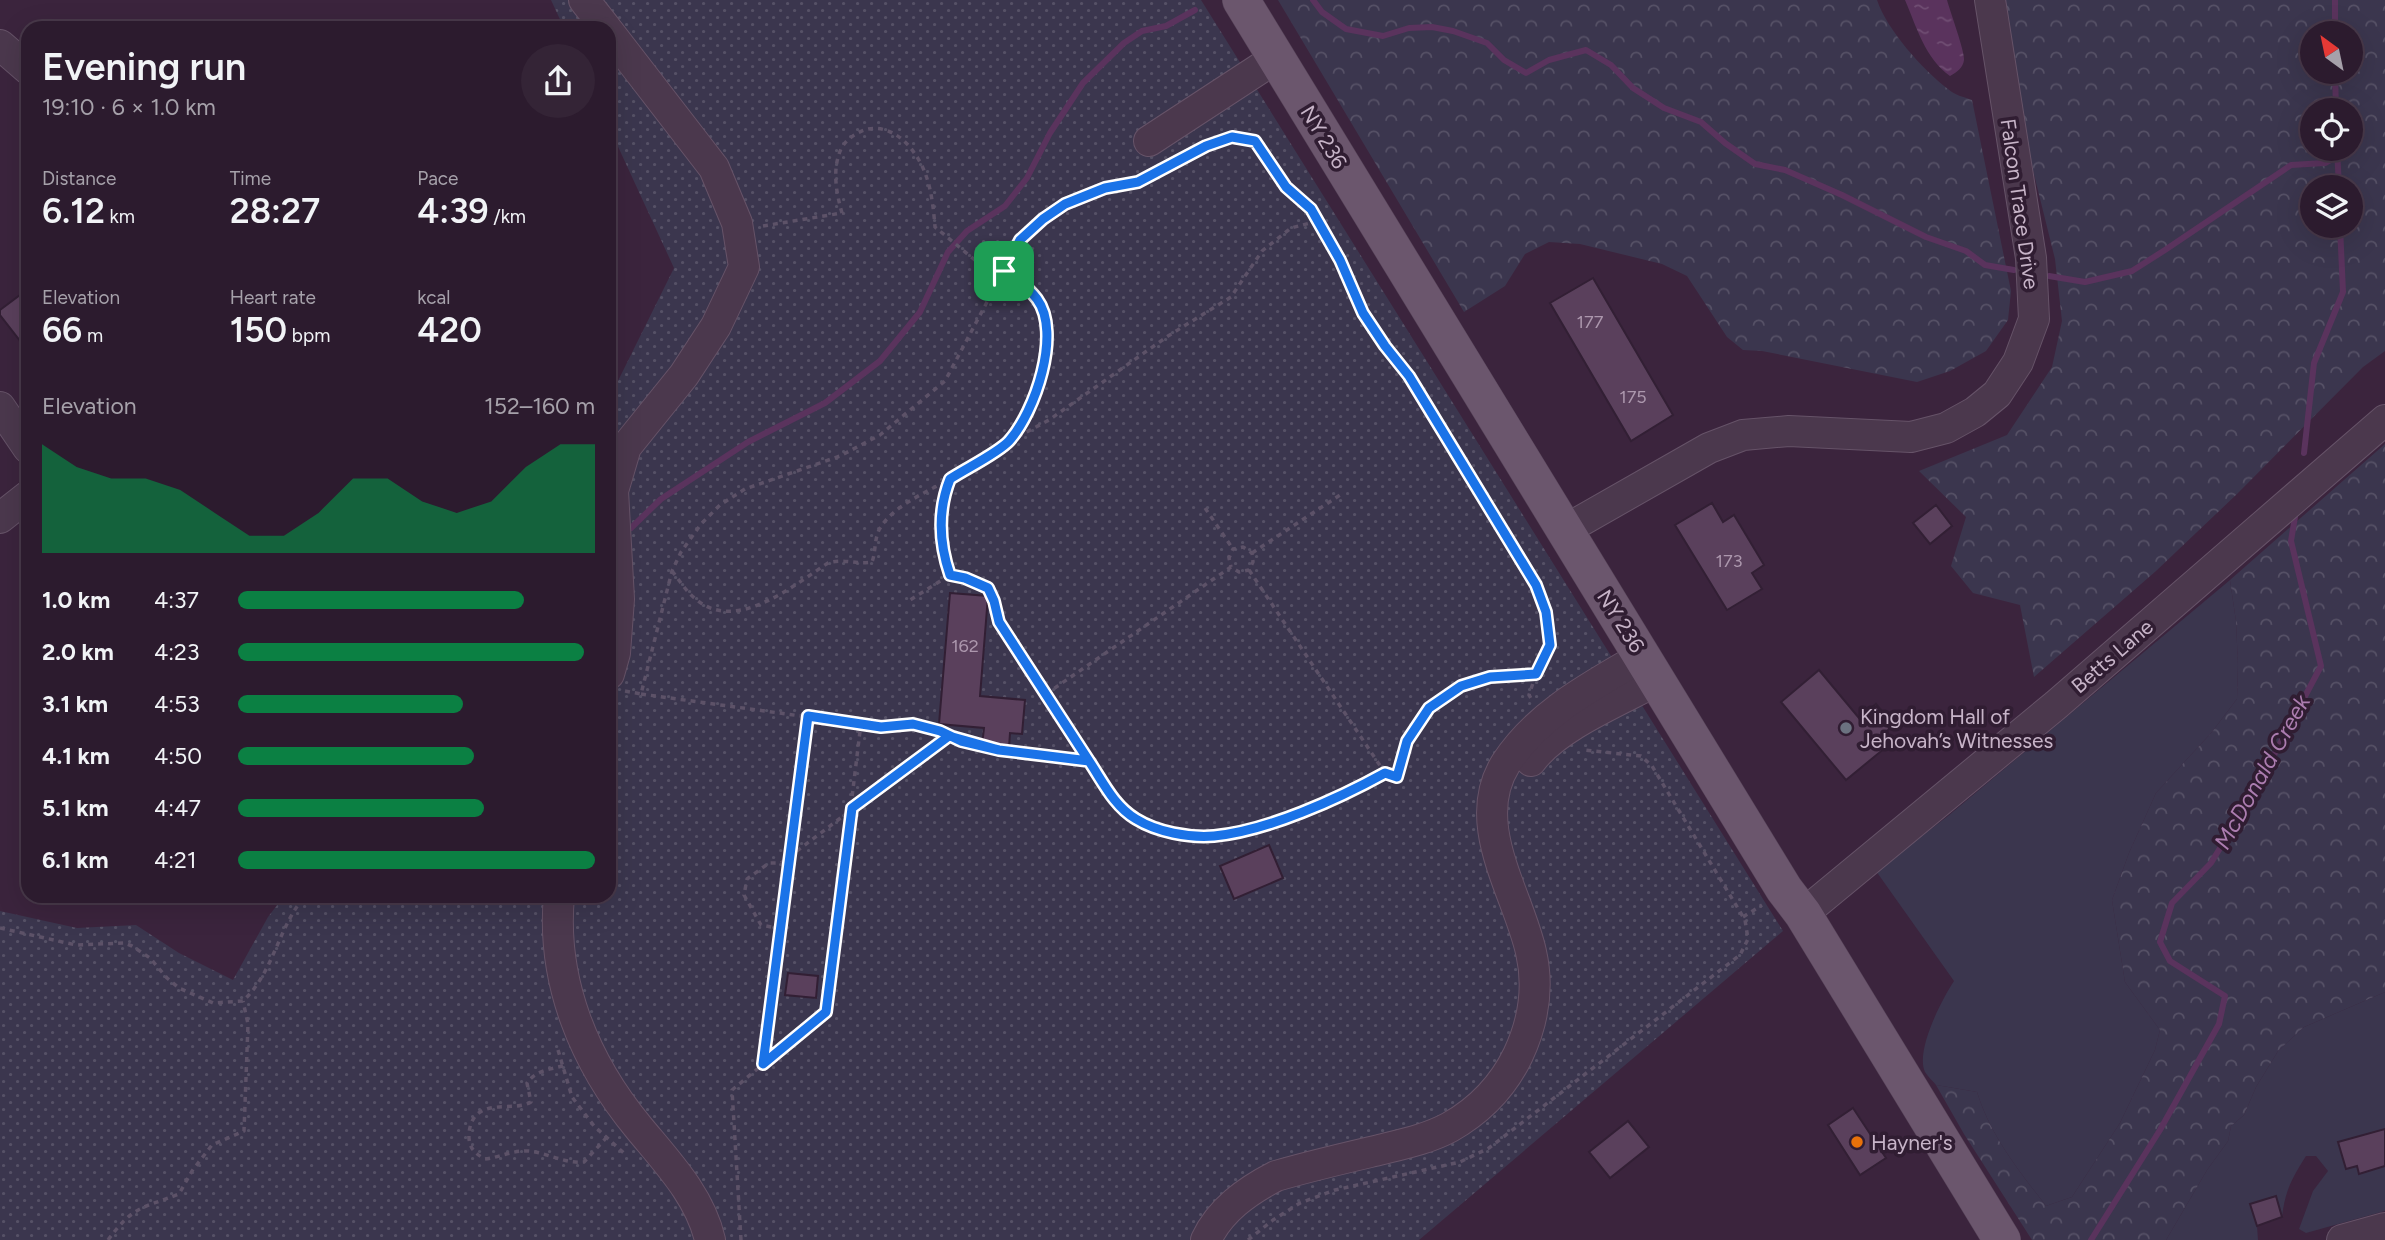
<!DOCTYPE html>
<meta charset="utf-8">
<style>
:root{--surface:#2c1b2e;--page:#342436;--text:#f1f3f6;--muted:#a6a1aa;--line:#48394a;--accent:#0b8043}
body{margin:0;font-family:Figtree,sans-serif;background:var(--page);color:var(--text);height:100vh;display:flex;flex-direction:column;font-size:26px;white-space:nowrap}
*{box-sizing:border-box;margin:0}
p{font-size:23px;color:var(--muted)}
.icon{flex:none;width:38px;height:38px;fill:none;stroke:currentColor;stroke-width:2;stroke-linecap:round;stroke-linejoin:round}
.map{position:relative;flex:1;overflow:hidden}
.sheet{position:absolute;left:21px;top:21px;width:595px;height:882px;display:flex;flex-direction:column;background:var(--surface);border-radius:21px;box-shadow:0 7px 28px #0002,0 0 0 2px var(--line)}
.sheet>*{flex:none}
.needle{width:46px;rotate:327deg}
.tools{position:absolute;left:2300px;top:21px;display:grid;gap:14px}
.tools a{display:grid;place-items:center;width:63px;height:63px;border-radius:50%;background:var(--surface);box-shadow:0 7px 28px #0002,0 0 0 2px var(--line);font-size:35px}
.pin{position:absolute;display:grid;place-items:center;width:60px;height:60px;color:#fff;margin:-30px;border-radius:14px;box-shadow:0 4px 10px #0006}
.round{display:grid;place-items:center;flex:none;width:74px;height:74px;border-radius:37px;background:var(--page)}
.summary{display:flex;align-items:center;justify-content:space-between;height:119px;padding:0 21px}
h1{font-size:38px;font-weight:600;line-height:52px}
.figures{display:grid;grid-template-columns:repeat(3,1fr);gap:10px;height:119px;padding:7px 21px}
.figures div{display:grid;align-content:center}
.figures b{font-size:35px;font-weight:600}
.figures small{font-size:19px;font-weight:400}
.figures p{font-size:19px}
.chart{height:196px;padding:14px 21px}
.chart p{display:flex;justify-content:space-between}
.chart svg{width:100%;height:126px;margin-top:7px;fill:var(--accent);opacity:.7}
ul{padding:0 21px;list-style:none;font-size:23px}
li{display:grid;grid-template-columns:112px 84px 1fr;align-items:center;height:52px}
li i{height:18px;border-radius:9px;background:var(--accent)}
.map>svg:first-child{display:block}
</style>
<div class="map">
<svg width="2385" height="1240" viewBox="0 0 2385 1240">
<defs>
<pattern id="forest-crowns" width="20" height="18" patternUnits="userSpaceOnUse" patternTransform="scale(1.75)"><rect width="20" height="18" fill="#3b364e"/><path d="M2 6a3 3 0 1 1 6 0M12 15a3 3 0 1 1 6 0" fill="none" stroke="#565166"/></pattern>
<pattern id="park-dots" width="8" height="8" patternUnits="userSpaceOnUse" patternTransform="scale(1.75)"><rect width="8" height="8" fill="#3b364e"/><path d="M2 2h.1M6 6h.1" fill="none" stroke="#565166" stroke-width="1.8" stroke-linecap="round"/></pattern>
<pattern id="water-ripples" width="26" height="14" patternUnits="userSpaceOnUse" patternTransform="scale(1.75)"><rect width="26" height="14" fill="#5a335d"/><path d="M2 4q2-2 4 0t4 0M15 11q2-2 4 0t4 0" fill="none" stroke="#704e73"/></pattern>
</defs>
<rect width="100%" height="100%" fill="#3b243d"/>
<!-- grass -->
<g fill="#3b364e">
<path d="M2230 580 2236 621 2238 665 2237 699 2212 732 2156 793 2129 853 2112 900 2125 982 2160 1030 2155 1050 2120 1123 2072 1197 2046 1206C2019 1171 1990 1135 1977 1092L1936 1085C1933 1081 1928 1077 1925 1072 1915 1051 1942 999 1954 981L1876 871 1948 816Z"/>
<path d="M2385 992V1211L2306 1233 2299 1229 2313 1191 2328 1171 2316 1156H2306C2292 1178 2285 1191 2282 1217L2275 1196 2250 1204 2257 1226 2258 1240H2166L2207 1170 2228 1141 2231 1126 2244 1115 2256 1087 2278 1051 2304 1027Z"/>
</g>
<!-- forest -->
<g fill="url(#forest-crowns)" fill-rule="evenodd">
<path d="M1278 0H1877C1887 30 1923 70 1948 89 1954 95 1964 97 1972 100L2011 291 2008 320 1986 351 1950 371 1917 382 1762 351 1743 350 1727 337 1687 276 1662 264 1580 244 1549 242 1525 254 1505 286 1464 312Z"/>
<path d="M2001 0H2385V351L2363 367 2237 494 2156 571 2034 677 2020 605 1973 593 1951 566 1966 517 1919 471 2007 435 2052 367 2062 321 2055 259 2026 142ZM2312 33H2350V72H2312ZM2312 110H2350V149H2312ZM2312 187H2350V226H2312Z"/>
<path d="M2385 444V992L2304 1027 2278 1051 2256 1087 2244 1115 2231 1126 2228 1141 2207 1170 2166 1240H2032L1964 1134 1936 1085 1977 1092C1990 1135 2019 1171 2046 1206L2072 1197 2120 1123 2155 1050 2160 1030 2125 982 2112 900 2129 853 2156 793 2212 732 2237 699 2238 665 2236 621 2230 580Z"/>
</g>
<!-- park -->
<polygon fill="url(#park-dots)" points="551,0 1201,0 1783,931 1419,1240 0,1240 0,911 77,928 136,925 179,953 233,980 268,917 284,896 609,896 609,399 674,268 609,127 609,28 564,28"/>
<!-- water -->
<path fill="url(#water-ripples)" d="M1905 0H1947C1950 11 1965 52 1964 60 1963 68 1957 72 1950 76 1925 58 1917 28 1905 0Z"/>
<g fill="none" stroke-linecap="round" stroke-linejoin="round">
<!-- stream -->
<g stroke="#5a335d" stroke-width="6">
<polyline points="1313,0 1322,12 1346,29 1383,36 1409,28 1432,27 1453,31 1487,43 1504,60 1526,73 1549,60 1586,50 1611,65 1633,88 1664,108 1701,122 1725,143 1755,164 1785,170 1842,195 1926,237 1966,251 1985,265 2014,270"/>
<polyline points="2335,0 2335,33"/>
<polyline points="2335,72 2336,110"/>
<polyline points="2337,149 2339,187"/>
<polyline points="2049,276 2085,282 2132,271 2165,250 2291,165 2325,163 2338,156"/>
<polyline points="2304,453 2314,363 2343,292 2340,226"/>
<polyline points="631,528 661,499 748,442 825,403 880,361 920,312 948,252 967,231 1005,206 1027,178 1050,133 1083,83 1124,43 1142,31 1166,26 1195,10"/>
<polyline points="2091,1240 2160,1130 2219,1024 2225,996 2170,961 2160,942 2172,903 2211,863 2257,787 2321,666 2291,541 2295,517"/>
</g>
</g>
<!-- building -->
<g fill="#5a405c" stroke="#321f34" stroke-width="2">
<polygon points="1593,278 1673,415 1631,441 1550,303"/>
<polygon points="28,289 28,351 0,315 0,310"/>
<polygon points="1712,503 1723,522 1734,515 1764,565 1752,573 1762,589 1727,610 1675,525"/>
<polygon points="1936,505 1952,526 1930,544 1913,523"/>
<polygon points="950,593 988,596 980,696 1025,700 1022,734 1010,733 1009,748 982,746 984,728 939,724"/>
<polygon points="1819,670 1859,718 1876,704 1894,725 1877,739 1885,748 1846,780 1781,702"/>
<polygon points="1269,845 1283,878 1234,899 1220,866"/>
<polygon points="788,973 818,976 816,998 785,995"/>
<polygon points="1853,1108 1886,1158 1860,1175 1828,1125"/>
<polygon points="1628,1121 1649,1147 1610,1178 1589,1152"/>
<polygon points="2385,1129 2385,1166 2359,1174 2357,1166 2346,1169 2338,1142"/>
<polygon points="2276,1196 2282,1217 2257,1226 2250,1204"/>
</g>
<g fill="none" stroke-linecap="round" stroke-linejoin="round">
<defs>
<g id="minor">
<polyline points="584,0 606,28"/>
<polyline points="609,32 714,168 737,223 744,267 716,326 684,375 626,447 613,491 619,599 615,653 609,674"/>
<polyline points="0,45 28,69"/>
<polyline points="1149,141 1276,58"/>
<polyline points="0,407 28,448"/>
<polyline points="0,518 28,496"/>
<polyline points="1565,530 1709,448 1743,435 1789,431 1911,437 1946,428 1975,412 1997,394 2018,362 2034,319 2031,258 1990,0"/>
<path d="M1531 761C1557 726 1619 701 1658 680"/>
<path d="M559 896C551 982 585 1063 639 1128 667 1162 700 1196 710 1240"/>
<polyline points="1803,914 2056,705 2385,420"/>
<path d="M1206 1240C1220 1210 1247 1191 1276 1176 1310 1166 1345 1158 1379 1150 1403 1144 1428 1139 1450 1127 1480 1110 1503 1086 1518 1055 1533 1023 1539 987 1531 952 1518 893 1468 823 1506 763 1539 713 1592 686 1643 656"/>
<polyline points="2342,1240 2385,1228"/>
</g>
<polyline id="major" points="1241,0 1784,889 1803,914 2002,1240"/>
</defs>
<!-- minor casing -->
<use href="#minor" stroke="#665368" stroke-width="32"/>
<!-- major casing -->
<use href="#major" stroke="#544156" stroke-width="38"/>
<!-- path -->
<g stroke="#5d5268" stroke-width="3.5" stroke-dasharray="5 5" stroke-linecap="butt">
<path d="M763 226 842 213C836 192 832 169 841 149 844 143 850 137 856 134 878 120 902 134 915 154 930 175 933 202 935 227L999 280"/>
<path d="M1004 271C1016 279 1029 287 1037 299 1065 338 1032 406 1009 440"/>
<polyline points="950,479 1008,442 1049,420 1168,336 1231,297 1262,251 1291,228 1318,221"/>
<polyline points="1205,508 1233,549"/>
<polyline points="1252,553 1340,495"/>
<path d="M672 571C680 581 687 593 697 600 737 633 794 585 828 563 845 558 856 565 872 562 876 551 874 541 879 530 892 506 927 492 950 479 937 512 939 543 950 575L910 600"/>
<path d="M950 575C987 582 991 586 999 622L1117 804C1131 815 1146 826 1163 831 1178 835 1197 837 1212 836 1260 834 1343 797 1385 773L1249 570"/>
<polyline points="625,691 641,694 672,571 681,552 701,524 720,505 745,489 840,456 880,435 945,381 1020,240 1043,219 1065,204 1105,188 1138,182 1206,146 1232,137 1255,141 1286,187 1311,209 1340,260 1363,313 1385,346 1409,376 1537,585 1546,612 1550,644 1536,674 1529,695 1532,700"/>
<polyline points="641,694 881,727 913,724 940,731 961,741 1000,750 1089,761"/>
<polyline points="1046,694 1231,567 1239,572 1249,570 1253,562 1252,553 1243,547 1233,549 1229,558 1231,567"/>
<polyline points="1385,773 1397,777 1407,741 1429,708 1461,686 1490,677 1536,674"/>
<polyline points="1743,917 1762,905"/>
<path d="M0 928 76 945 124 943 132 946 150 958 167 978 179 988 213 1003 243 1001C274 972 278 927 305 896"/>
<polyline points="781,929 761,925 744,895 747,879 769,863 781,863 949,736"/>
<polyline points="558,1050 572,1097 594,1126 626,1155"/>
<polyline points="763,1064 808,716"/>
<path d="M563 1066C550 1069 535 1071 527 1083L531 1102C513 1113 473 1095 469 1133 468 1147 474 1153 485 1159 501 1157 513 1150 529 1151 548 1153 565 1164 584 1162L607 1137"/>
<path d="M108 1240C134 1205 141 1209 179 1194L192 1171 212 1145 244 1131 248 1024 243 1001"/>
<polyline points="741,1240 732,1090 826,1012 861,723"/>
<polyline points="1248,1240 1273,1220 1300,1203 1335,1190 1460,1162 1489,1148 1740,955 1748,939 1745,920 1652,766 1641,756 1584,750"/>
</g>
<!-- minor -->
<use href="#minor" stroke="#4b384d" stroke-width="30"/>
<!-- major -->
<use href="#major" stroke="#6b566d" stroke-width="37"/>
</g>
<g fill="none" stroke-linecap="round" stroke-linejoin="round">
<defs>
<path id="route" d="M1004 271C1016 279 1028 287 1037 299 1062 333 1035 412 1009 441 998 453 965 469 950 479 937 512 939 543 950 575L965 578 988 588 994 601 999 622 1089 761 999 750 949 736 852 808 826 1012 763 1064 808 716 881 727 913 724 940 731 961 741 999 750 1089 761C1103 782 1114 806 1136 819 1157 832 1189 838 1214 836 1267 831 1338 799 1385 773L1397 777 1407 741 1429 708 1461 686 1490 677 1536 674 1550 645 1546 612 1536 585 1409 376 1385 346 1363 313 1340 260 1311 209 1286 187 1255 141 1232 137 1206 146 1138 182 1105 188 1065 204 1043 219 1020 240 1004 271"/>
</defs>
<!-- route casing -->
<use href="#route" stroke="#fff" stroke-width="14"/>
<!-- route -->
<use href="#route" stroke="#1a73e8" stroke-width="9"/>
</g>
<!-- markers -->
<circle fill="#6b7280" stroke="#301d32" stroke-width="2.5" cx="1846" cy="728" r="7"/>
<circle fill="#e8710a" stroke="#301d32" stroke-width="2.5" cx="1857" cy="1142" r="7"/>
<g text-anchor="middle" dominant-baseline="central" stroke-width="7" stroke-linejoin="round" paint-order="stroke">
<!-- number labels -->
<g font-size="18" fill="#ac97ad">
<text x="1590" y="322">177</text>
<text x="1633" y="397">175</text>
<text x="1729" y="561">173</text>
<text x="965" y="646">162</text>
</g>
<!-- street labels -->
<g font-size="21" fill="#c7b4c8" stroke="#301d32">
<text transform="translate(1324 137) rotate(59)">NY 236</text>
<text transform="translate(2020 204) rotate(82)">Falcon Trace Drive</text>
<text transform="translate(1621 621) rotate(58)">NY 236</text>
<text transform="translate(2112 656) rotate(-41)">Betts Lane</text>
</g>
<!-- poi labels -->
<g font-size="21" fill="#c7b4c8" stroke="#301d32" text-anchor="start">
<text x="1860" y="716">Kingdom Hall of<tspan x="1860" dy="24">Jehovah’s Witnesses</tspan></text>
<text x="1871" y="1142">Hayner's</text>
</g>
<!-- water labels -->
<g font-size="23" font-style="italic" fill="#ab7caf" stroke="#301d32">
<text transform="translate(2262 772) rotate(-61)">McDonald Creek</text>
</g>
</g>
</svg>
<div class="tools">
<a><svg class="needle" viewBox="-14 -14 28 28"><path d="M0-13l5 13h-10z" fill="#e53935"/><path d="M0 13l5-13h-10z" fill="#a6a1aa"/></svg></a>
<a><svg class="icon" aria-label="locate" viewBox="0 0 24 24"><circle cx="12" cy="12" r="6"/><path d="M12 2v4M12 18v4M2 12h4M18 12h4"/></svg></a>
<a><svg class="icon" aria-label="layers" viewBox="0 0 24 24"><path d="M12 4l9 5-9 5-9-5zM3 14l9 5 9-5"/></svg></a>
</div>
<div class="pin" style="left:1004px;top:271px;background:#1e9e55"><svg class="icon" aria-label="arrive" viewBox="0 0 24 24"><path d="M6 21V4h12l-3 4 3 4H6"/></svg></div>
<section class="sheet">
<div class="summary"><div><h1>Evening run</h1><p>19:10 · 6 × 1.0 km</p></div><a class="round"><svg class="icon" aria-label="share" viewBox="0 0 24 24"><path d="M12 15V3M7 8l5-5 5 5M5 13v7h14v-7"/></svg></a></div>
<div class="figures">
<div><p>Distance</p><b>6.12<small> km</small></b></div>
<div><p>Time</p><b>28:27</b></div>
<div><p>Pace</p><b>4:39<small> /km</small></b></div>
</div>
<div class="figures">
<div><p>Elevation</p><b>66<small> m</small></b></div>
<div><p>Heart rate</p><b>150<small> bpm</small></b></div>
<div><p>kcal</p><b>420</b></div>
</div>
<div class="chart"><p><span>Elevation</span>152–160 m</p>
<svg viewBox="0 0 160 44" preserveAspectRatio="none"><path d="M0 44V6L10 14L20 18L30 18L40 22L50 30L60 38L70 38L80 30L90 18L100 18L110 26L120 30L130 26L140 14L150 6L160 6V44z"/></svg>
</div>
<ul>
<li><b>1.0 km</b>4:37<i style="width:80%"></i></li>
<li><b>2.0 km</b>4:23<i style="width:97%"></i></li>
<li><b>3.1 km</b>4:53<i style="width:63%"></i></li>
<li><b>4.1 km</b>4:50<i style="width:66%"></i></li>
<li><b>5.1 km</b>4:47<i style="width:69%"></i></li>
<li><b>6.1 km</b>4:21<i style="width:100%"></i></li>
</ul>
</section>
</div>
